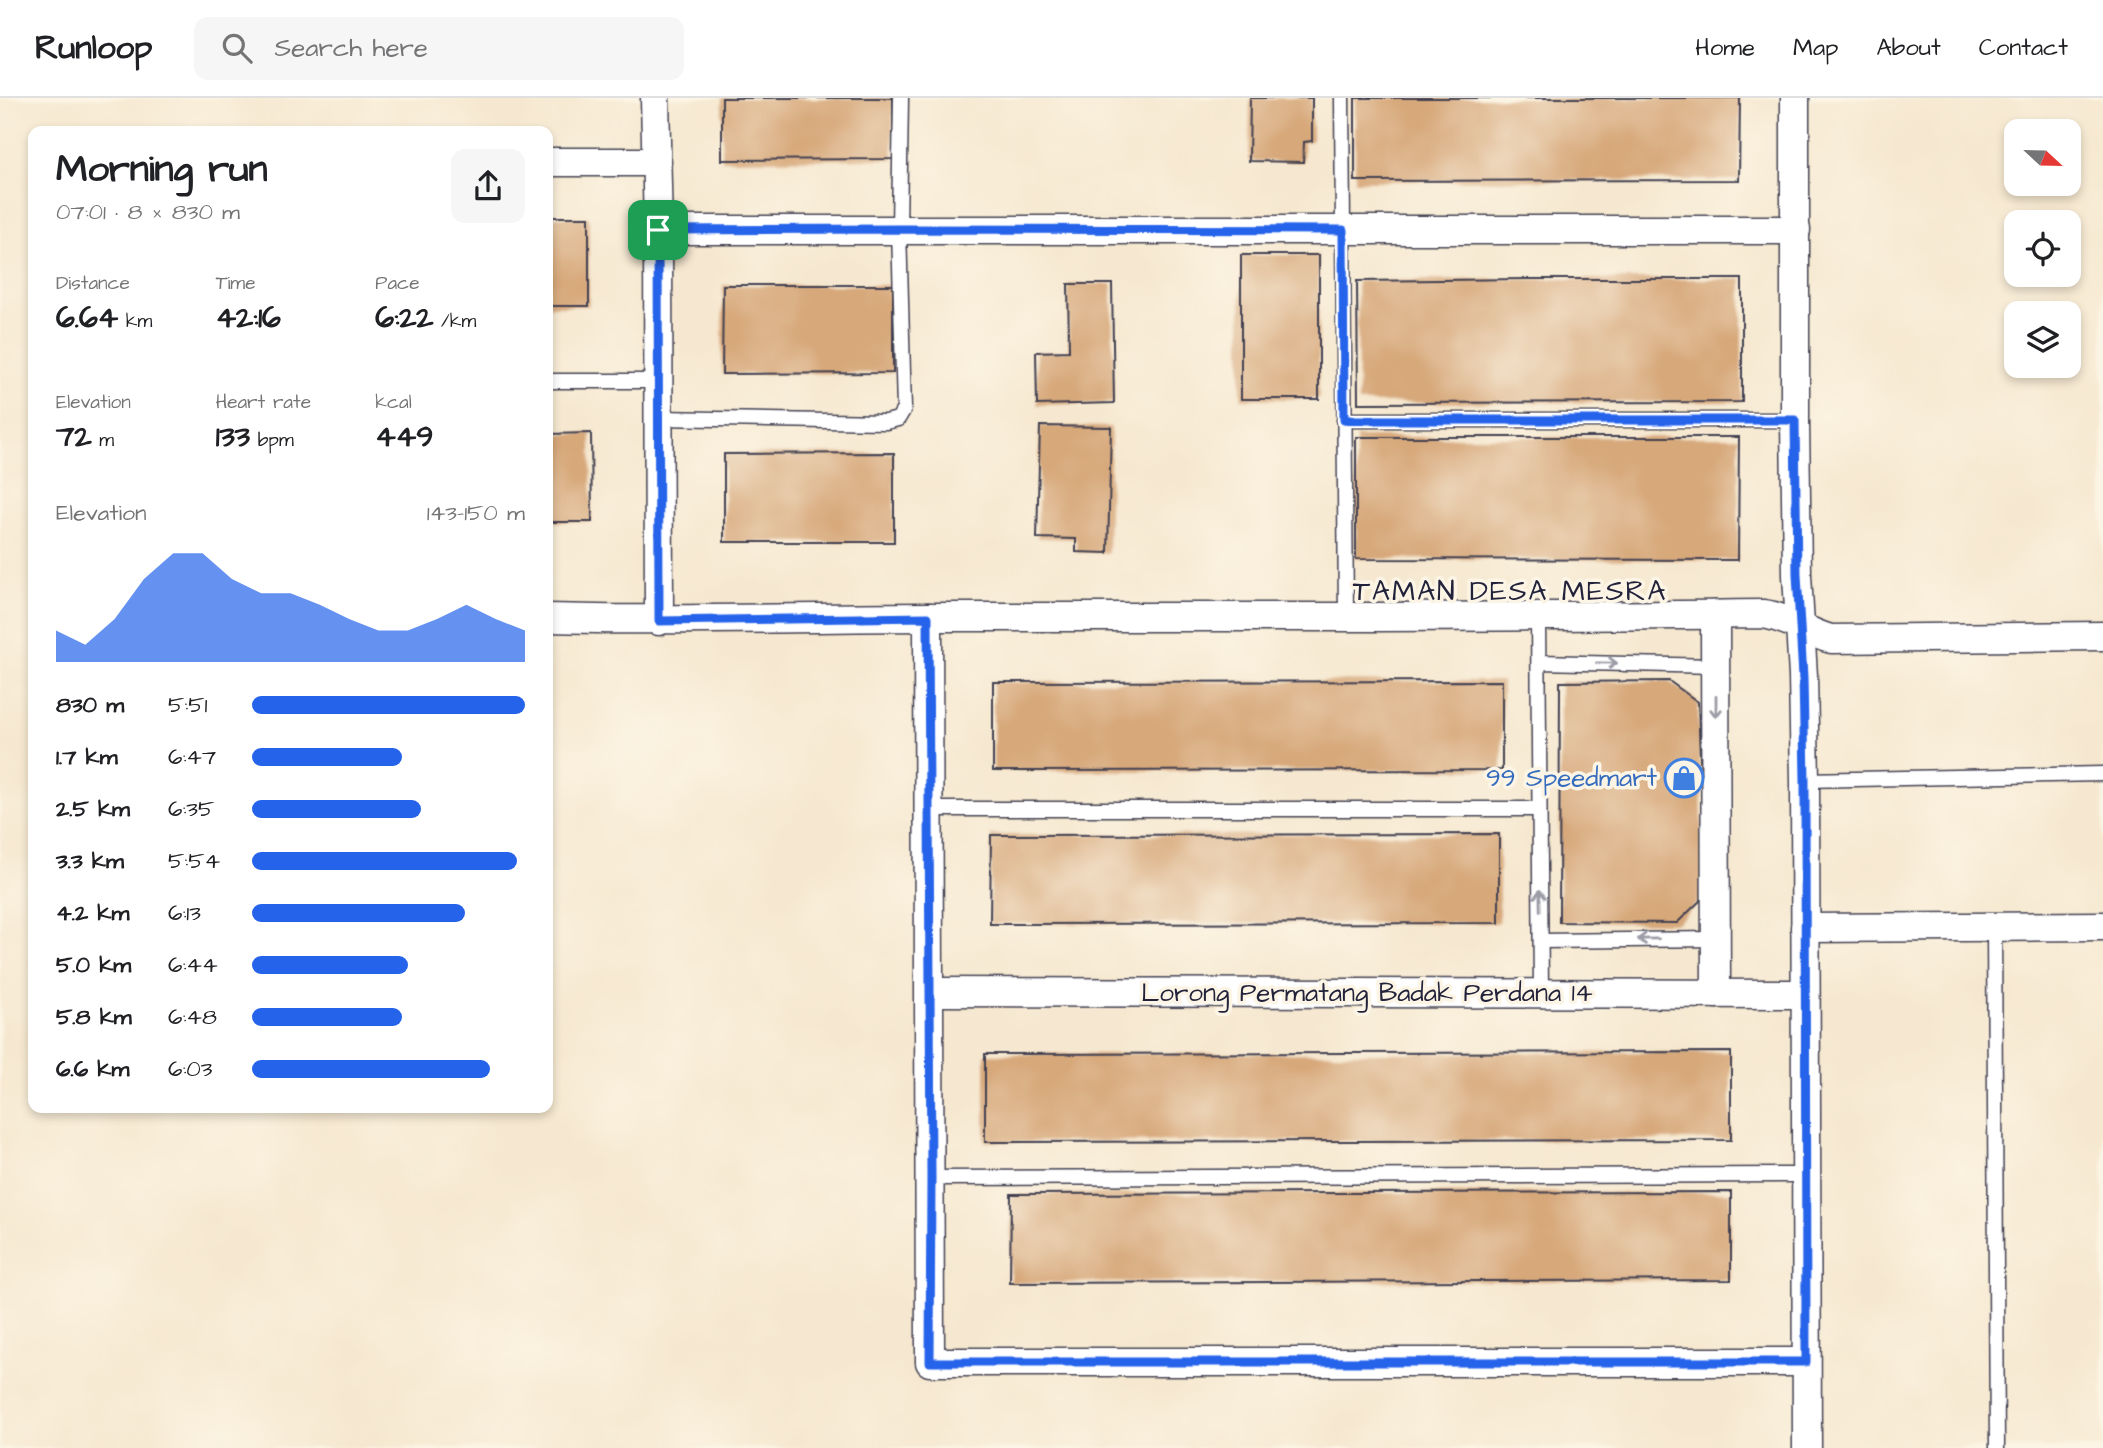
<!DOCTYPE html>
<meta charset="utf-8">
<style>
:root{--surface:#fff;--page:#f6f6f6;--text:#202124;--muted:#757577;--line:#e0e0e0;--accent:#2563eb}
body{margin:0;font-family:"Architects Daughter",sans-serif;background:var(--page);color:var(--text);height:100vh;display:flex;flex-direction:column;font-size:26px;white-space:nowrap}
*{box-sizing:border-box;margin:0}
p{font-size:23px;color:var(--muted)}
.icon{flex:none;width:38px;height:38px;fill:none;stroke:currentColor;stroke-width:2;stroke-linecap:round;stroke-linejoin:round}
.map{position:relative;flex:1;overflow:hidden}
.drawer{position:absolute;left:28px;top:28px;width:525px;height:987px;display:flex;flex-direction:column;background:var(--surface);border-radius:14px;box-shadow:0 4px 10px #0003}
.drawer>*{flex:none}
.needle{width:46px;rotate:112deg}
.fabs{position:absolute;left:2004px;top:21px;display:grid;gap:14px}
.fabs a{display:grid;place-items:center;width:77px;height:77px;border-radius:14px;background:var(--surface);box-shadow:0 4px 10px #0003;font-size:35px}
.pin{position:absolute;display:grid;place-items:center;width:60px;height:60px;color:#fff;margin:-30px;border-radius:14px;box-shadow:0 4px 10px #0006}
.round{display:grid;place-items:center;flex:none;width:74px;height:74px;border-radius:14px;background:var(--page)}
.head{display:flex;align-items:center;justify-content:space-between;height:119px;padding:0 28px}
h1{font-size:38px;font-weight:700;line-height:52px}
.stats{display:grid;grid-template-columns:repeat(3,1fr);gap:10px;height:119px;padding:7px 28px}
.stats div{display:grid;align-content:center}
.stats b{font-size:30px;font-weight:700}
.stats small{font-size:19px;font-weight:400}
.stats p{font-size:19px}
.chart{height:196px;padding:14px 28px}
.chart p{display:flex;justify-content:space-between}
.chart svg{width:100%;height:126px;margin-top:7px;fill:var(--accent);opacity:.7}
ul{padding:0 28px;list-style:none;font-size:23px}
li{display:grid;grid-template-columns:112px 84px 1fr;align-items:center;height:52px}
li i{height:18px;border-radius:9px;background:var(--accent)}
header{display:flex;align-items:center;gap:42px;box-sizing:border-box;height:98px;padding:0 35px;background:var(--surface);border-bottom:2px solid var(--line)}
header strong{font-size:33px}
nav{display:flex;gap:38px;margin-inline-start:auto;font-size:24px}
.search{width:490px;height:63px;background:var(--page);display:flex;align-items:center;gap:18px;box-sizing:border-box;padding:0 24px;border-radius:14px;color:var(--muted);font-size:26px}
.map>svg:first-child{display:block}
</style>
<header>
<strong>Runloop</strong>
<div class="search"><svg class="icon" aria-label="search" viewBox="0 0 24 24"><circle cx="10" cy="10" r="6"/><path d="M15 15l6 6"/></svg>Search here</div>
<nav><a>Home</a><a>Map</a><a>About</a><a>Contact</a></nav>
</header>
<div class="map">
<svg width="2103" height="1350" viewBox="0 0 2103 1350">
<rect width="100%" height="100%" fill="#fcf5e5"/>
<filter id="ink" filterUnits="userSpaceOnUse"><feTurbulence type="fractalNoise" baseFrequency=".0143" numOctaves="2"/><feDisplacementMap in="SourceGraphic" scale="14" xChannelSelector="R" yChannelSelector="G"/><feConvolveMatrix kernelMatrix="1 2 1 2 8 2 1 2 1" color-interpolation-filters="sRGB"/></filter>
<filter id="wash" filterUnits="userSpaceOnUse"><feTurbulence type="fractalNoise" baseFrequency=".00686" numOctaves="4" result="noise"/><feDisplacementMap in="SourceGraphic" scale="28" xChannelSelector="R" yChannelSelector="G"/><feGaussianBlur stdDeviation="1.57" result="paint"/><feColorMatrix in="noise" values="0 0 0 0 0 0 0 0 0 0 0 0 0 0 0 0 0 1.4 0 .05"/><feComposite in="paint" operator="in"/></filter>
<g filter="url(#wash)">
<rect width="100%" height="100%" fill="#f6e8d0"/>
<g id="blocks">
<!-- building -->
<g fill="#d7a87a">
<polygon points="722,0 893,0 893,61 722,62"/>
<polygon points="1250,0 1312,0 1312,43 1304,44 1303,64 1249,63"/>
<polygon points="1355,0 1740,0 1739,82 1355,83"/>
<rect x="548" y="119" width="41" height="89"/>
<rect x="1241" y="157" width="78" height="144"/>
<polygon points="1526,181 1742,181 1742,304 1358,305 1357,183"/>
<polygon points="1068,186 1112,186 1114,305 1037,307 1036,254 1069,253"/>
<polygon points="723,187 893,187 893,275 722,276"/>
<polygon points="1040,328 1111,329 1108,455 1076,454 1076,441 1037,440"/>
<polygon points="591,335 592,424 548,424 548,336"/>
<polygon points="1356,339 1739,339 1738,462 1356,461"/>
<polygon points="894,355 894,444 724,444 724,356"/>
<polygon points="1502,583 1502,672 993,673 993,584"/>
<polygon points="1669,583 1698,604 1705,798 1677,825 1559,824 1560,584"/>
<polygon points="1499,736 1499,825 990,826 991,737"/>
<polygon points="1731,954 1731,1042 985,1044 985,956"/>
<polygon points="1731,1094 1731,1182 1010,1185 1011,1096"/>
</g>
</g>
</g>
<g filter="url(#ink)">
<use href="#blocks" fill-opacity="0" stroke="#424051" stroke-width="2"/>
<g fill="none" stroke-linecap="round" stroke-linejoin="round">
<defs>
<g id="lane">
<polyline points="1342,0 1346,520"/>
<polyline points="548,283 658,283"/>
<polyline points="659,320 886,324 898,321 904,311 899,131 901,0"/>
<polyline points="1344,322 1795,322"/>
<polyline points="1538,519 1541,895"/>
<polyline points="1539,564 1716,568"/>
<polyline points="1805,682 2103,676"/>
<polyline points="929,711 1539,711"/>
<polyline points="1994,829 1997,1350"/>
<polyline points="1541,843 1716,841"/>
<polyline points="931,1080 1805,1077"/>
</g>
<g id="street">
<polyline points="655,0 658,132 659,523"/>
<polyline points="1795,0 1795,322 1797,477 1803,578 1805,682 1807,1350"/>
<polyline points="548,64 657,64"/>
<polyline points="658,132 1796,132"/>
<polyline points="1715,517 1716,896"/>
<polyline points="928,519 930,1264 1806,1264"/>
<path d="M548 520C676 524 804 519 932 519 1209 519 1486 520 1763 516 1788 519 1807 535 1831 541L2103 538"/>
<polyline points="1805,830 2103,828"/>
<polyline points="930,894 1805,896"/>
</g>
</defs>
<!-- lane casing -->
<use href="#lane" stroke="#424051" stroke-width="17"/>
<!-- street casing -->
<use href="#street" stroke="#424051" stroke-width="31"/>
<!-- lane -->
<use href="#lane" stroke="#fff" stroke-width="14"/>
<!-- street -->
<use href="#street" stroke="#fff" stroke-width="28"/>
</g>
<!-- one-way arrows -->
<defs><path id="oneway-shaft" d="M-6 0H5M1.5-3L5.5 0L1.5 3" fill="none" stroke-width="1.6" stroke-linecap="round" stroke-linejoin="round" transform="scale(1.75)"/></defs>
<g stroke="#9c9ca7">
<use href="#oneway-shaft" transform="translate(1607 565) rotate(1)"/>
<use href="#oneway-shaft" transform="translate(1716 609) rotate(90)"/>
<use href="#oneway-shaft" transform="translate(1540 802) rotate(-91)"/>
<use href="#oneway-shaft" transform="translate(1648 841) rotate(179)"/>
</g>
</g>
<g fill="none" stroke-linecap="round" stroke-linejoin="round" filter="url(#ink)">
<defs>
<polygon id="route" points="899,131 1343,132 1344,322 1795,322 1797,477 1803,579 1805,682 1806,1264 930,1264 931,1080 928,519 659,523 658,132"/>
</defs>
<!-- route casing -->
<use href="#route" stroke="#fff" stroke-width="14"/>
<!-- route -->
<use href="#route" stroke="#2563eb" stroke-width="9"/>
</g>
<!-- icons -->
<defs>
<symbol id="shop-ring" viewBox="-11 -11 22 22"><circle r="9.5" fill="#fcf5e5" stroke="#3f7fe0" stroke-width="1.5"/><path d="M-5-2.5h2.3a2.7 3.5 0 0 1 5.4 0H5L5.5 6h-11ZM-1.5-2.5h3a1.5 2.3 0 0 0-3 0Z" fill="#3f7fe0"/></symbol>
</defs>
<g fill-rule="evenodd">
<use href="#shop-ring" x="1662" y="658" width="44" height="44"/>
</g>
<g text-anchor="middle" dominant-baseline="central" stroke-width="7" stroke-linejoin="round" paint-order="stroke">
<!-- shop labels -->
<g font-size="26" fill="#366cbe" stroke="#fcf5e5" text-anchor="end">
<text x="1657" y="680">99 Speedmart</text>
</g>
<!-- street labels -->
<g font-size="26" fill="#22223b" stroke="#fcf5e5">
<text x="1367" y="895">Lorong Permatang Badak Perdana 14</text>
</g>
<!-- neighbourhood labels -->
<g font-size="28" letter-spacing="2" fill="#22223b" stroke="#fcf5e5">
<text x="1510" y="493">TAMAN DESA MESRA</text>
</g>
</g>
</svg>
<div class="fabs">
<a><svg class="needle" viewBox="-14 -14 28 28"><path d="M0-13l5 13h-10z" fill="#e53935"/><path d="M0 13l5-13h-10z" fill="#757577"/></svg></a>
<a><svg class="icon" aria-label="locate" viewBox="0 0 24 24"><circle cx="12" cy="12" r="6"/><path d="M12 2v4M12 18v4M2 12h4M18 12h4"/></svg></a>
<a><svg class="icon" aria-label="layers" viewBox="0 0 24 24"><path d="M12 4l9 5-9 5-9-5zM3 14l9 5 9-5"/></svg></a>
</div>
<div class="pin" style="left:658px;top:132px;background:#1e9e55"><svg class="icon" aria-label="arrive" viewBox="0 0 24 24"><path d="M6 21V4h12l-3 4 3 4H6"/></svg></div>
<section class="drawer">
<div class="head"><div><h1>Morning run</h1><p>07:01 · 8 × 830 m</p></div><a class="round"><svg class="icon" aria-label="share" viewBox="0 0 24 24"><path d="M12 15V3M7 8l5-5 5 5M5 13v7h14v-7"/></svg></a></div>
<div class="stats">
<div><p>Distance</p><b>6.64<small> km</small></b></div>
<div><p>Time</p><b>42:16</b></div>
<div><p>Pace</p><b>6:22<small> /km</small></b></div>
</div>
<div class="stats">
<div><p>Elevation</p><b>72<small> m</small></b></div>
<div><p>Heart rate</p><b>133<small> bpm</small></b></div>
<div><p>kcal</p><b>449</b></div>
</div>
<div class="chart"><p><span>Elevation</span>143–150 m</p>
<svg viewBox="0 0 160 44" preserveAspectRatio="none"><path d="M0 44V33L10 38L20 29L30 15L40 6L50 6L60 15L70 20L80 20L90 24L100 29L110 33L120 33L130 29L140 24L150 29L160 33V44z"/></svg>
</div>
<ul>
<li><b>830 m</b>5:51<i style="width:100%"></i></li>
<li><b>1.7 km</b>6:47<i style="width:55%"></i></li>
<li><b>2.5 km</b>6:35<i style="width:62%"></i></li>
<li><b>3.3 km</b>5:54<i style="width:97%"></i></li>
<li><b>4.2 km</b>6:13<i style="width:78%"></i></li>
<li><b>5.0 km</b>6:44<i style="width:57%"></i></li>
<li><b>5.8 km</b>6:48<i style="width:55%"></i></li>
<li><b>6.6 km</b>6:03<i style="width:87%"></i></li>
</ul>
</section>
</div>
